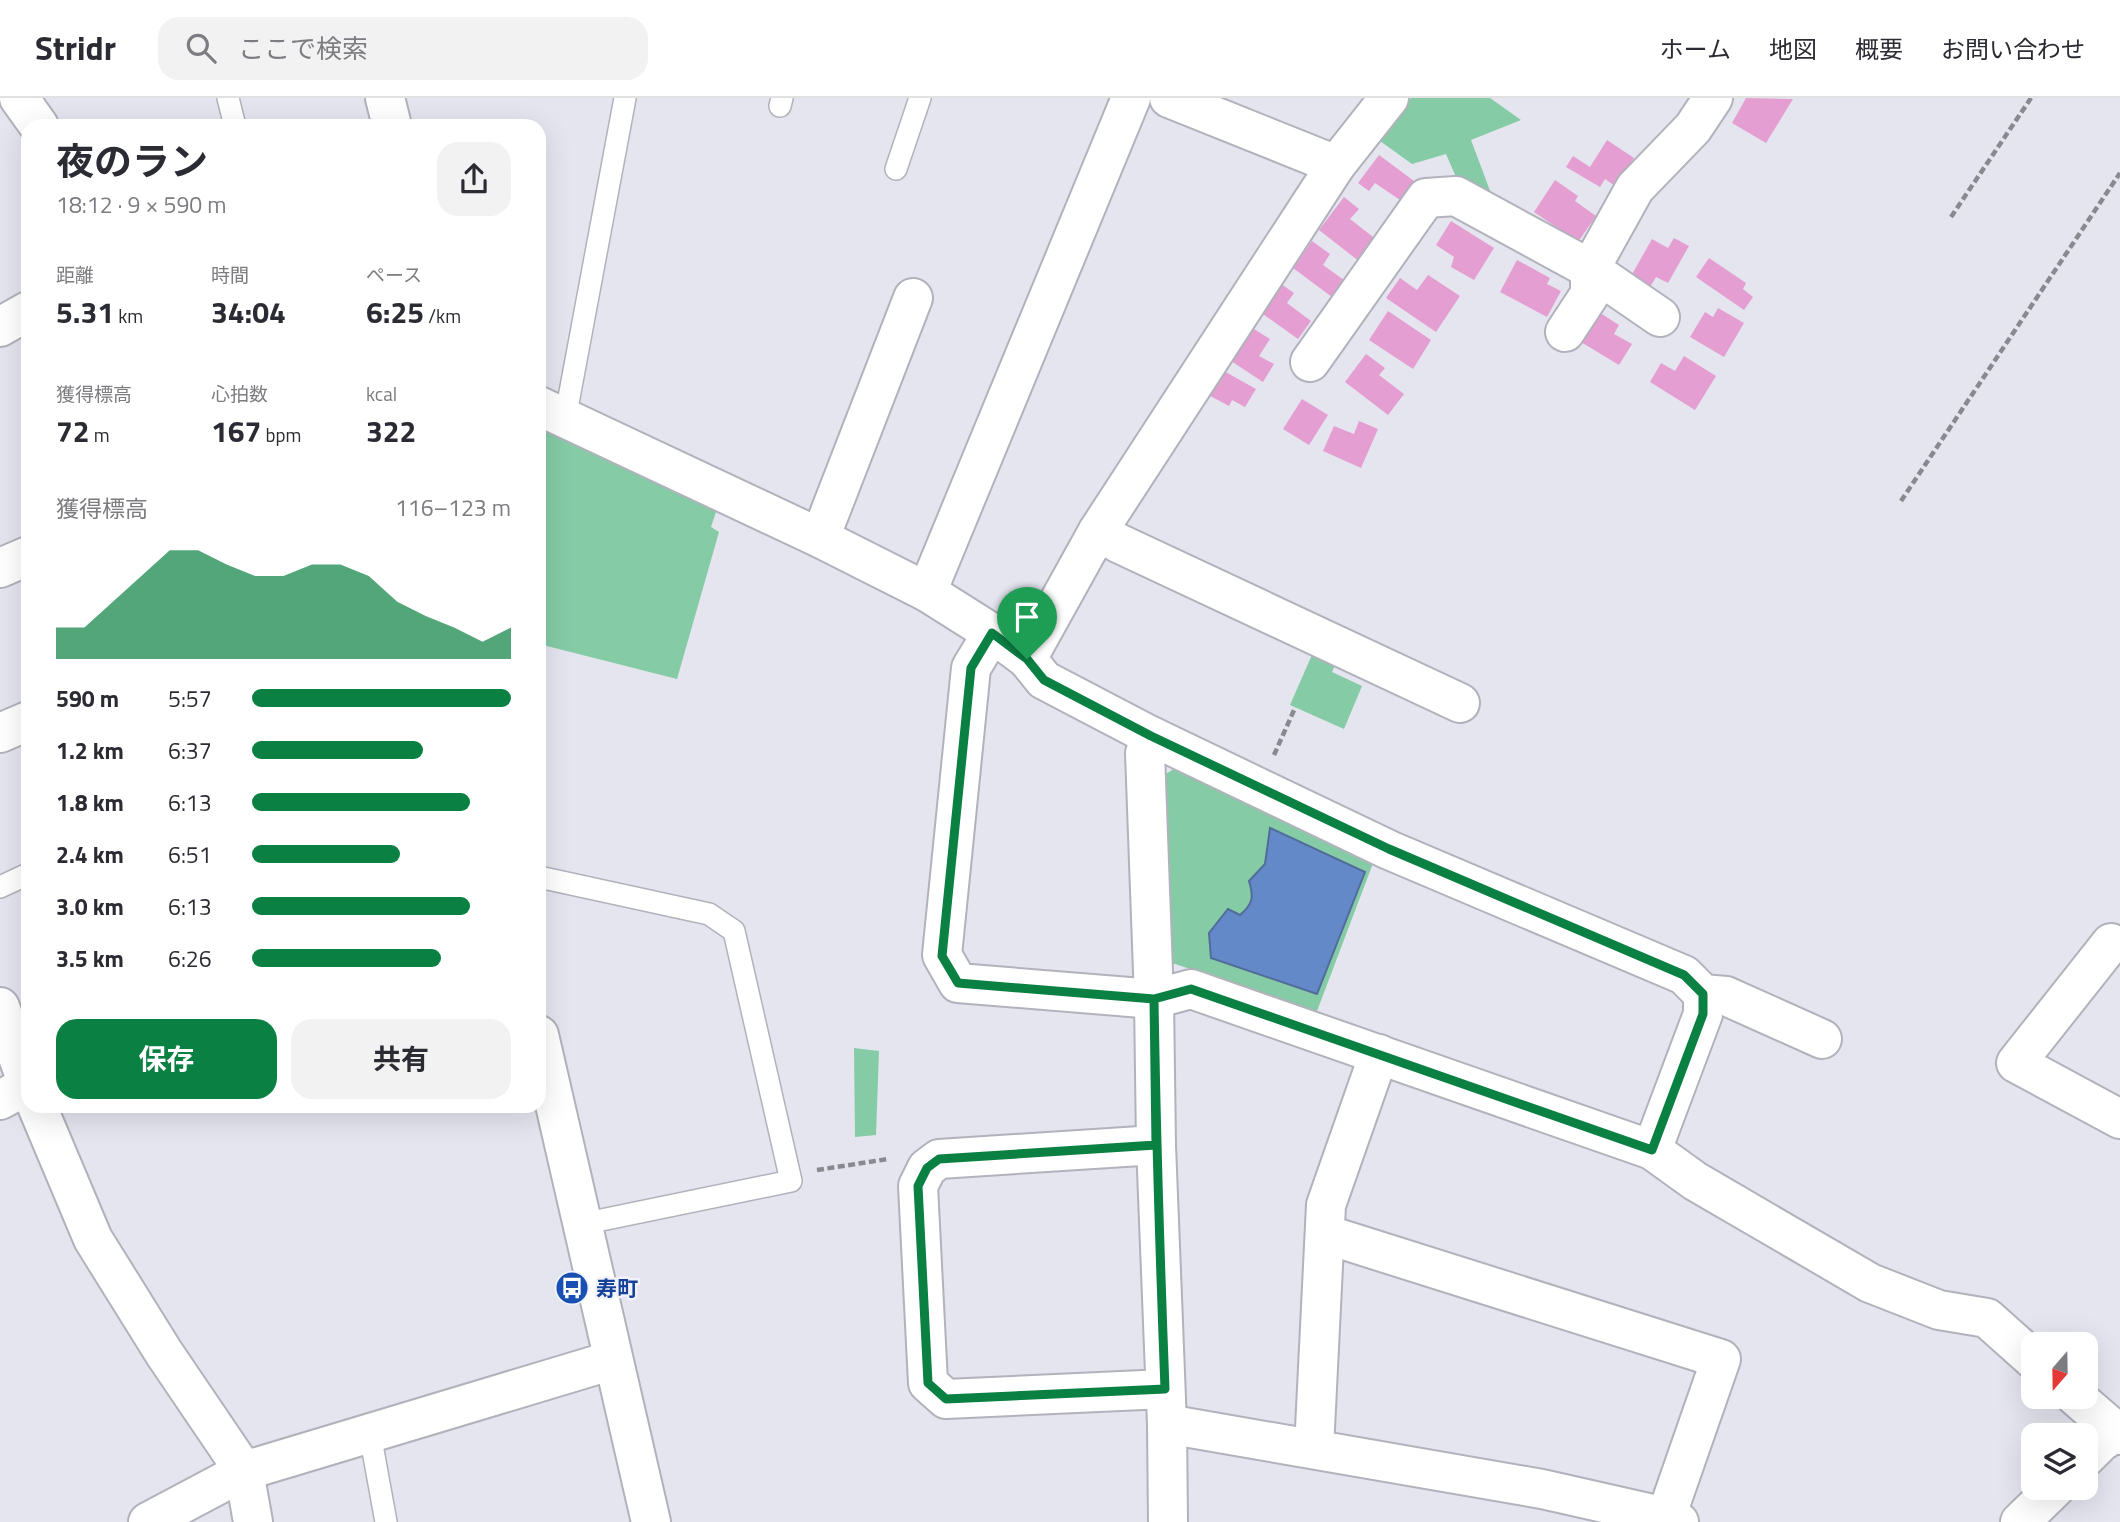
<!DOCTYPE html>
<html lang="ja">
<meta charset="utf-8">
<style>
:root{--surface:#fff;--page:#f2f2f3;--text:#2b2b33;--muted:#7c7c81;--line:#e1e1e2;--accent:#0b8043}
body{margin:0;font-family:"Titillium Web","Noto Sans JP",sans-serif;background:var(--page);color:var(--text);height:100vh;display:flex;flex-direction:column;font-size:26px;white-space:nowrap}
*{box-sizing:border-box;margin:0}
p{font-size:23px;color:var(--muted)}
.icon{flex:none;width:38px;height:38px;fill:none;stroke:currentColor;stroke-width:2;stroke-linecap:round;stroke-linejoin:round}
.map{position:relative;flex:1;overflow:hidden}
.side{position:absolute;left:21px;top:21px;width:525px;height:994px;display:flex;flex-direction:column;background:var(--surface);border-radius:21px;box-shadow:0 7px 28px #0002}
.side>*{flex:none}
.needle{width:46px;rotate:200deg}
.controls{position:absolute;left:2021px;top:1234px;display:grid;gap:14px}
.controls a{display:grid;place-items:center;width:77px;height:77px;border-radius:14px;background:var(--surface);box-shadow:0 7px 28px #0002;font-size:35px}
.pin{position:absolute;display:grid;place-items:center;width:60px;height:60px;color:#fff;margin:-72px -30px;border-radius:50% 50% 50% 0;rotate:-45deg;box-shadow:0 0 7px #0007}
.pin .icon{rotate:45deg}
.round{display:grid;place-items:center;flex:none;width:74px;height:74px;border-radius:21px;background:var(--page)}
.headline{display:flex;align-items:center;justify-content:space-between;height:119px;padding:0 35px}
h1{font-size:38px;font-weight:700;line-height:52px}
.metrics{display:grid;grid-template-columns:repeat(3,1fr);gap:10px;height:119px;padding:7px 35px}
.metrics div{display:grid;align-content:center}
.metrics b{font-size:30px;font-weight:700}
.metrics small{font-size:19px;font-weight:400}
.metrics p{font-size:19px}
.chart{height:196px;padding:14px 35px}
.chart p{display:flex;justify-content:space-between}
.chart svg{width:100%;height:126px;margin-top:7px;fill:var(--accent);opacity:.7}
.action{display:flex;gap:14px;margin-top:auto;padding:14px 35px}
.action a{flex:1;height:80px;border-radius:21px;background:var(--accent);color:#fff;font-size:28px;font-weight:700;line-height:80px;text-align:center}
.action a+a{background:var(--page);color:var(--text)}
ul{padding:0 35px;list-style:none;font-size:23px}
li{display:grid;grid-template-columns:112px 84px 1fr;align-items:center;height:52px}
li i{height:18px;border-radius:9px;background:var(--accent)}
header{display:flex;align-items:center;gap:42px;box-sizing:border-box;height:98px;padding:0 35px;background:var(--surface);border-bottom:2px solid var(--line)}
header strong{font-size:33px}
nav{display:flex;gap:38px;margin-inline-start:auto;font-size:24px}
.search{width:490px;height:63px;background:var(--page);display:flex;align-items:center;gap:18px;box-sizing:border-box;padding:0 24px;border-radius:21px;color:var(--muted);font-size:26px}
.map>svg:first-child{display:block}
</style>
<header>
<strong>Stridr</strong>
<div class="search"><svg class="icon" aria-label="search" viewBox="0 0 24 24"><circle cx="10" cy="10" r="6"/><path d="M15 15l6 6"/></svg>ここで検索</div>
<nav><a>ホーム</a><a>地図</a><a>概要</a><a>お問い合わせ</a></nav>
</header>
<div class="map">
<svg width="2120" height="1424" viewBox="0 0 2120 1424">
<rect width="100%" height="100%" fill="#e4e5ef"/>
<!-- green -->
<g fill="#85cba6">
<polygon points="1411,0 1490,0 1521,22 1471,42 1492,98 1456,79 1446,56 1412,66 1380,43"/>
<polygon points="539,322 718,408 711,429 719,434 677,581 539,546"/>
<polygon points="1315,550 1338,560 1332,574 1362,588 1344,631 1290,607"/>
<polygon points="1177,669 1375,760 1317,913 1169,864 1156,682"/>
<polygon points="854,950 879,953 876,1037 855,1039"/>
</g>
<!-- water -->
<path fill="#6389c9" stroke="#516c99" stroke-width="2" d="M1270 730 1365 774 1317 896 1211 860 1209 835 1228 811 1240 817C1253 806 1254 799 1249 783L1265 766Z"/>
<!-- building -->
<g fill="#e59ed1">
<polygon points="1746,0 1793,1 1766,45 1732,25"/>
<polygon points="1607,42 1634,60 1615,88 1605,81 1600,89 1566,69 1573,58 1590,69"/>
<polygon points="1379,57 1414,83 1400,102 1375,85 1369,93 1358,85"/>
<polygon points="1555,82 1578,98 1575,103 1596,118 1578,144 1534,114"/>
<polygon points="1344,99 1359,111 1350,121 1377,142 1360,164 1319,132"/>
<polygon points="1451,123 1494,150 1474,182 1451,169 1454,159 1436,147"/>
<polygon points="1674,140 1689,148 1668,185 1656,179 1650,189 1631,178 1652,141 1668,150"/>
<polygon points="1312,143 1330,156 1323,167 1344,182 1332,199 1293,170"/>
<polygon points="1709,160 1746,185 1743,191 1753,199 1744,212 1696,179"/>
<polygon points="1517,162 1550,180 1547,186 1561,193 1547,219 1500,194"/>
<polygon points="1428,177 1460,198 1436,234 1386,200 1400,180 1417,192"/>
<polygon points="1281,186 1294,195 1287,205 1311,223 1298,241 1260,214"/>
<polygon points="1718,210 1744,225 1724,259 1690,239 1705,214 1713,219"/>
<polygon points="1594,211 1619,227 1614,236 1632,246 1619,267 1576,241"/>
<polygon points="1388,213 1431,242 1413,271 1369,242"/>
<polygon points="1249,228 1270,241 1259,258 1274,266 1263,284 1228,261"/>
<polygon points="1366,256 1385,270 1379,277 1404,296 1388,317 1345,284"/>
<polygon points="1684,258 1716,278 1695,312 1650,284 1661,265 1675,273"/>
<polygon points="1215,268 1256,291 1245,309 1232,302 1229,308 1201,293"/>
<polygon points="1302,301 1328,317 1309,347 1283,331"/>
<polygon points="1359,323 1378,331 1361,370 1323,353 1334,328 1354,336"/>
</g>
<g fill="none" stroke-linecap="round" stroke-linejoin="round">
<defs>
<g id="lane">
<polyline points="228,0 235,28"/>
<polyline points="780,8 782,0"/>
<polyline points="896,71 920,0"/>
<polyline points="565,321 625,0"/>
<polyline points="539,779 709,816 734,833 791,1083 582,1126"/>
<polyline points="0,789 28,776"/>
<polyline points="370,1336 386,1424"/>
</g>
<g id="street">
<polyline points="19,0 39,28"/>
<polyline points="1336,67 1389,0"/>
<polyline points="1660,219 1590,171 1635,90 1693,30 1713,0"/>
<polyline points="0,229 28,213"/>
<polyline points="1310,264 1426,100 1456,98 1590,171 1590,196 1565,234"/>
<polyline points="539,308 820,440 927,494 992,535 1027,561 1044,582 1151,638 1389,752 1684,877 1703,896 1726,898 1822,941"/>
<polyline points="1098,433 1118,445 1460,605"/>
<polyline points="820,440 913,200"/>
<polyline points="0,470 28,458"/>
<polyline points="927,494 1131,0"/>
<polyline points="992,535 971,570 942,857 958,885 1154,901 1191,891 1652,1052"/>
<polyline points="1027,561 1098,433 1336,67 1169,0"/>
<polyline points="0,635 28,623"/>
<polyline points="1151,638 1145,655 1154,901 1156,1047 1167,1326 1168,1424"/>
<polyline points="2111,845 2016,965 2120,1021"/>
<polyline points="1703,896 1703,916 1652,1052 1695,1083 1870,1185 1939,1212 1987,1220 2034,1262"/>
<polyline points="0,909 28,987"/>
<polyline points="0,1002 28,987"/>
<polyline points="37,1008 93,1141 164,1255 244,1373 253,1424"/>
<polyline points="1156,1047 939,1061 927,1070 918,1088 928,1285 946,1301 1165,1291"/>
<polyline points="1325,1136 1721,1261 1666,1419"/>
<polyline points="2075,1298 2120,1337"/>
<polyline points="1167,1326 1542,1391 1666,1419 1679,1424"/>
<polyline points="1314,1351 1326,1107 1379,956"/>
<polyline points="2086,1359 2101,1344 2115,1335"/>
<polyline points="148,1424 244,1373 613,1262"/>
<polyline points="2020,1424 2055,1390"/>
</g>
<g id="secondary">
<polyline points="385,0 392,28"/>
<polyline points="539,937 651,1424"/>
</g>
</defs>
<!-- lane casing -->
<use href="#lane" stroke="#b1b2bb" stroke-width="24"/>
<!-- street casing -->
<use href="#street" stroke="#b1b2bb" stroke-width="42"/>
<!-- secondary casing -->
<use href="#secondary" stroke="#b1b2bb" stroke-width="42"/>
<!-- path -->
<g stroke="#898990" stroke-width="4.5" stroke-dasharray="7 3.5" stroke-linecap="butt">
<polyline points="1951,119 2031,0"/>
<polyline points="1901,403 2120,75"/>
<polyline points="1274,657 1295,610"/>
<polyline points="817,1072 888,1061"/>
</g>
<!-- lane -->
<use href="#lane" stroke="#fff" stroke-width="21"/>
<!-- street -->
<use href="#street" stroke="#fff" stroke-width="38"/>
<!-- secondary -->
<use href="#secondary" stroke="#fff" stroke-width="38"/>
</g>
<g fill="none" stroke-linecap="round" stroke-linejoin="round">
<defs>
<path id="route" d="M1027 561 992 535 971 570 942 858 958 885 1154 901 1156 1047 939 1061 927 1070 918 1088 928 1285 946 1301 1165 1291C1160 1161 1156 1031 1154 901L1191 891 1652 1052 1703 916V896L1684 877 1389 751 1151 638 1044 582 1027 561"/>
</defs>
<!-- route casing -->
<use href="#route" stroke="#fff" stroke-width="14"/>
<!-- route -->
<use href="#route" stroke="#0b8043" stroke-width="9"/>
</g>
<!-- icons -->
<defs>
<symbol id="bus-disc" viewBox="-11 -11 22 22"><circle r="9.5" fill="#1a4fb4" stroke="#f2f2fc"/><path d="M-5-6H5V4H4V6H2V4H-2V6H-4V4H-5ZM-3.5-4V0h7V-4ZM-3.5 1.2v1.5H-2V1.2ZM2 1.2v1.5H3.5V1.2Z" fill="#fff"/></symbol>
</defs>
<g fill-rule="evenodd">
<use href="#bus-disc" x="553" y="1171" width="38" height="38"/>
</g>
<g text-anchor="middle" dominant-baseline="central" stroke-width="5" stroke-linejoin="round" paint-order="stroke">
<!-- transit labels -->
<g font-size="21" font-weight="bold" fill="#164399" stroke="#f2f2fc" text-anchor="start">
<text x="596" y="1190">寿町</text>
</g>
</g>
</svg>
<div class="controls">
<a><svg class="needle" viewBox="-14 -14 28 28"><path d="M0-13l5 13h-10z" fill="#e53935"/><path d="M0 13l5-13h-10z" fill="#7c7c81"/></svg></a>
<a><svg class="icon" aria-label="layers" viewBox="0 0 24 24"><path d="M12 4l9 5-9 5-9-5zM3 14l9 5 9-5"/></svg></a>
</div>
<div class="pin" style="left:1027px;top:561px;background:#1e9e55"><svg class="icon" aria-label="arrive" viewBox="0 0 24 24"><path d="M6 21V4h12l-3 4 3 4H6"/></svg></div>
<section class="side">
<div class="headline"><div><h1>夜のラン</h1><p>18:12 · 9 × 590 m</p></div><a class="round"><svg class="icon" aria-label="share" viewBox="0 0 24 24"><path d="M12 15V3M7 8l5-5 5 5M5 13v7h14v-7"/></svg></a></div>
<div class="metrics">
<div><p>距離</p><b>5.31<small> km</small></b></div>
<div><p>時間</p><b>34:04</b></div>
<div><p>ペース</p><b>6:25<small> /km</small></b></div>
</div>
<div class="metrics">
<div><p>獲得標高</p><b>72<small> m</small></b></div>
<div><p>心拍数</p><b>167<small> bpm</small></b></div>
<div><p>kcal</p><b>322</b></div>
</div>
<div class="chart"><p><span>獲得標高</span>116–123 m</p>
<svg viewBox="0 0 160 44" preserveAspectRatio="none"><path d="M0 44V33L10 33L20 24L30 15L40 6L50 6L60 11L70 15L80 15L90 11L100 11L110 15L120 24L130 29L140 33L150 38L160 33V44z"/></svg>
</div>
<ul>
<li><b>590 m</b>5:57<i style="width:100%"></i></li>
<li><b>1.2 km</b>6:37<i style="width:66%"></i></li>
<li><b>1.8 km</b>6:13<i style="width:84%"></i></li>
<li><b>2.4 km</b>6:51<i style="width:57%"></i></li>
<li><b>3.0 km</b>6:13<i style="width:84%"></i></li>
<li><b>3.5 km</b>6:26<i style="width:73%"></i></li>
</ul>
<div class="action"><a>保存</a><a>共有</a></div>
</section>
</div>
